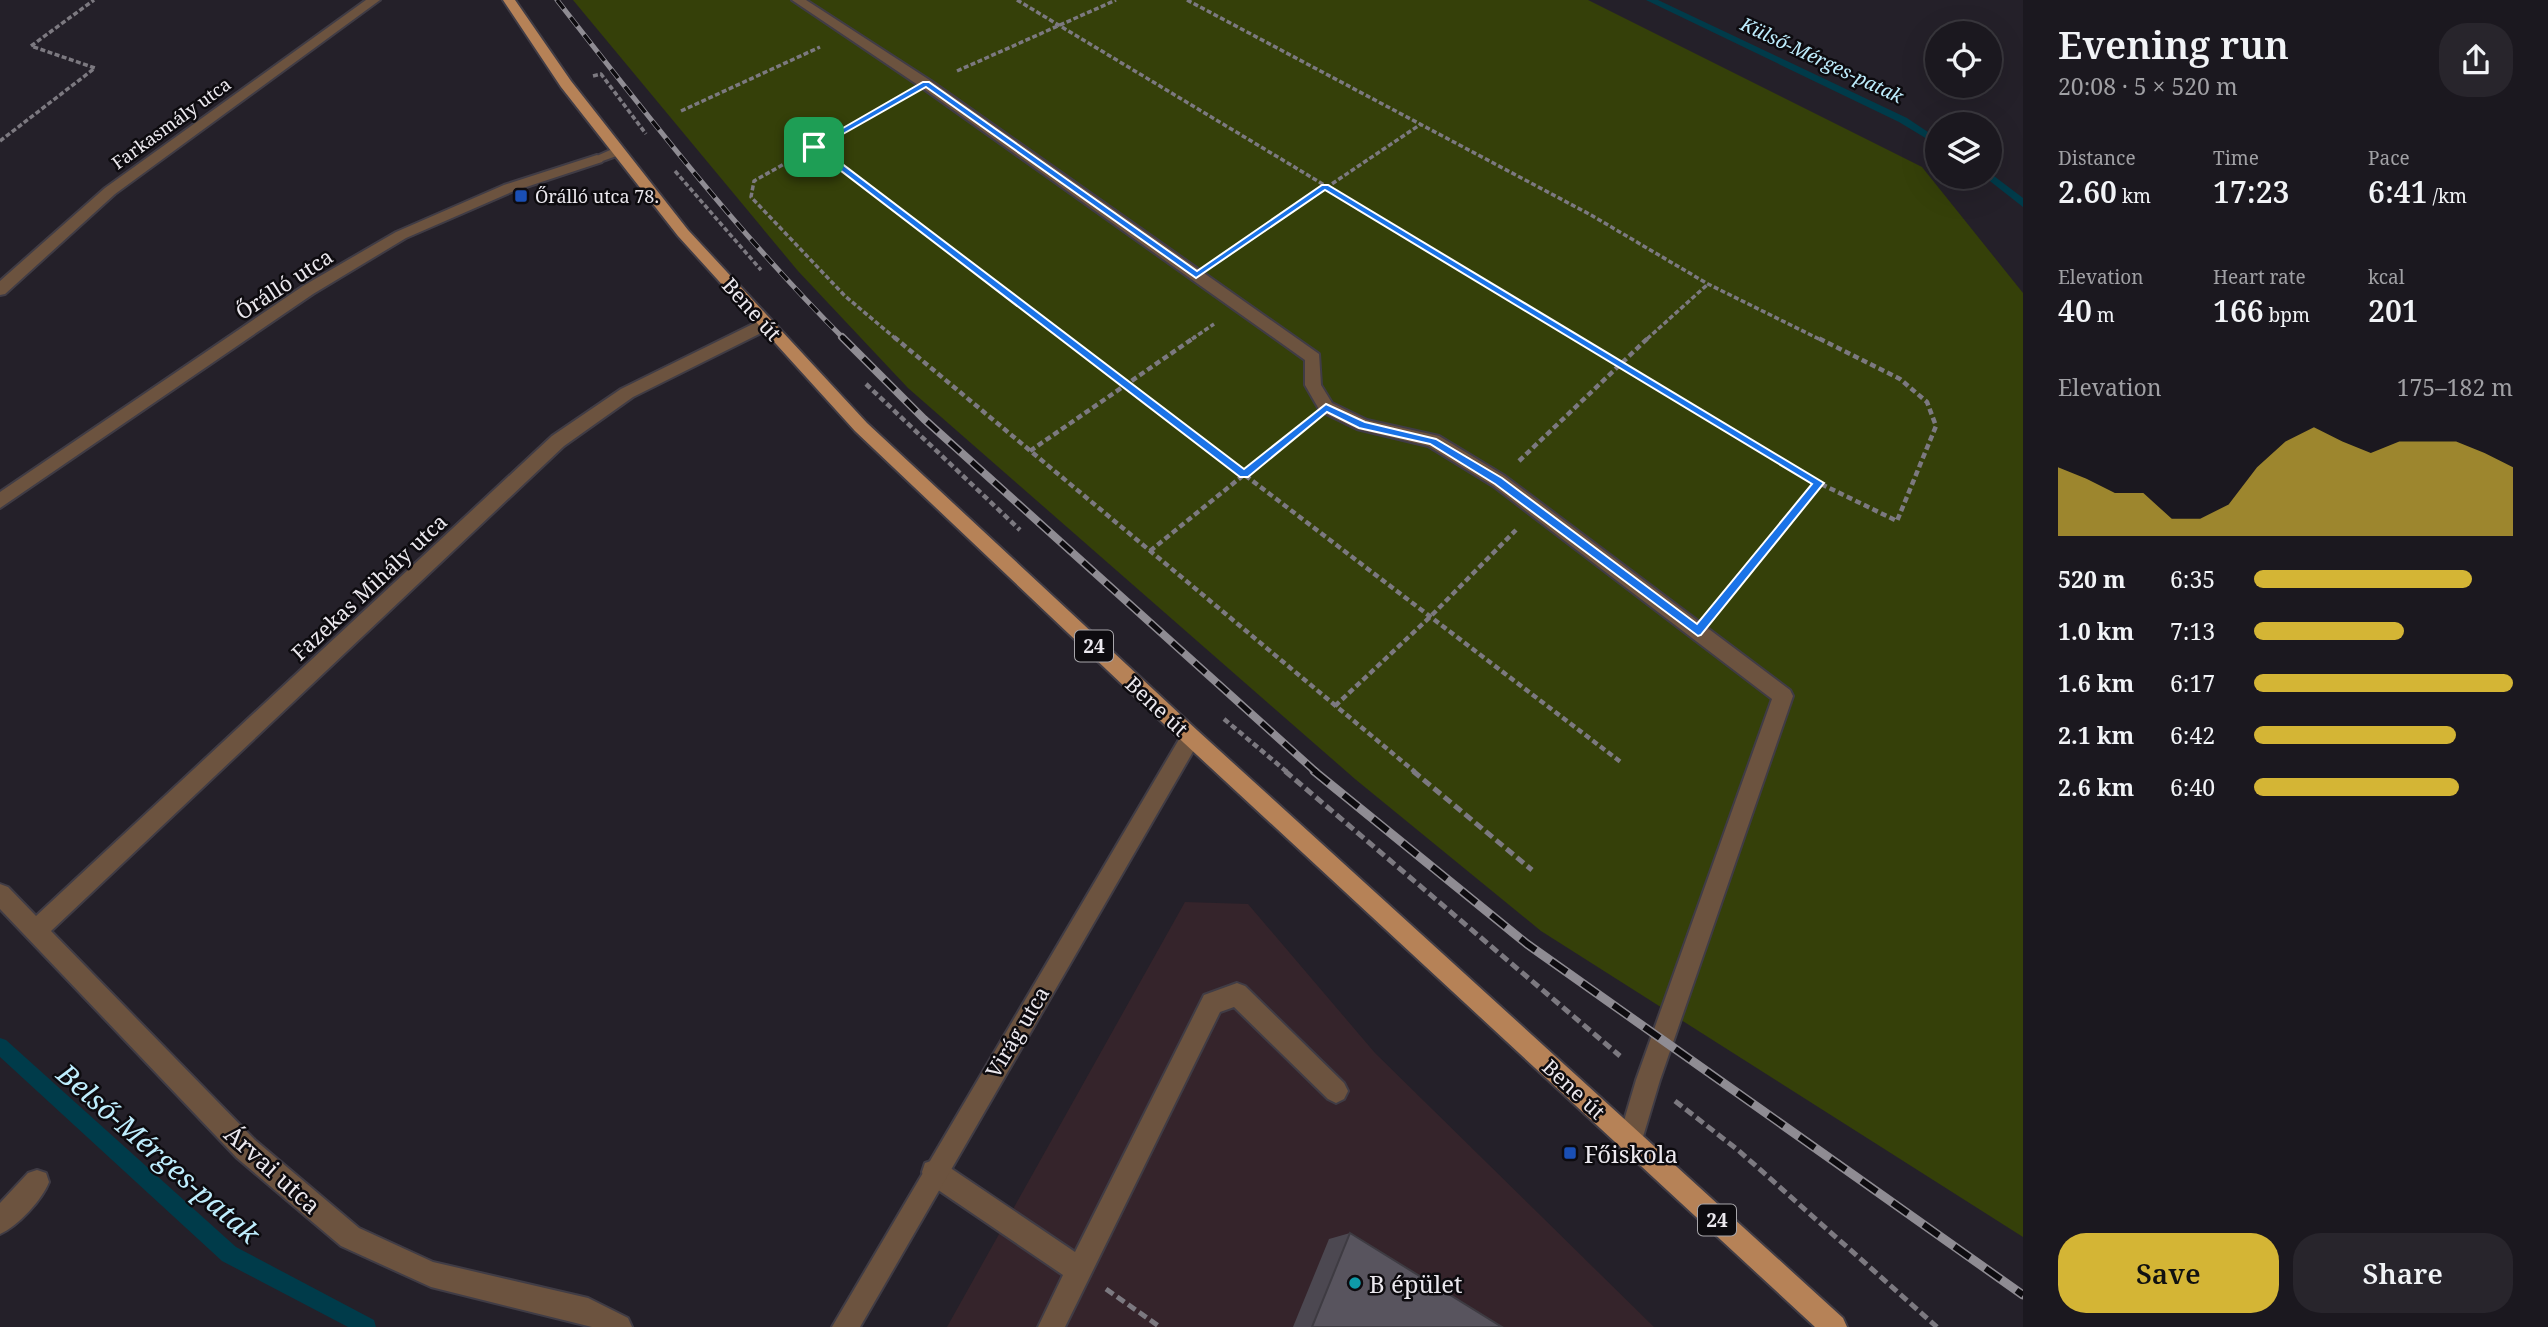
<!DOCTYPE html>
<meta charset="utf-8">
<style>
:root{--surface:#1b181f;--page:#28252c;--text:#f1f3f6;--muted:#a0a0a4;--line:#39373d;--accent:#d4b535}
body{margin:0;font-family:"Noto Serif",serif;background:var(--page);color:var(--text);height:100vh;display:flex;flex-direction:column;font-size:26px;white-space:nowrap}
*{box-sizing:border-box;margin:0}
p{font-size:23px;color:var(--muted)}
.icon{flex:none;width:38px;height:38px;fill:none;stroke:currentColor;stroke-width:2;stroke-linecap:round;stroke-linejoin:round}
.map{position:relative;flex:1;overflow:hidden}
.side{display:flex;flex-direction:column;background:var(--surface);width:525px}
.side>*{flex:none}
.tools{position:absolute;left:1925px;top:21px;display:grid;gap:14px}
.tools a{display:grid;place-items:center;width:77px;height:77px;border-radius:50%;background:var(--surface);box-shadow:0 7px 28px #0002,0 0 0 2px var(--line);font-size:35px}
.pin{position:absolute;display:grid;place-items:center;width:60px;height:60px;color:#fff;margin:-30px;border-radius:14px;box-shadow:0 4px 10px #0006}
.round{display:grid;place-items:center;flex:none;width:74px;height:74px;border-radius:28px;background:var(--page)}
.overview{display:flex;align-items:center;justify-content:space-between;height:119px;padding:0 35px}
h1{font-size:38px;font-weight:600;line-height:52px}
.metrics{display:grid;grid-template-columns:repeat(3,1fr);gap:10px;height:119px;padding:7px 35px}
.metrics div{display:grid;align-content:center}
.metrics b{font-size:30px;font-weight:600}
.metrics small{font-size:19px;font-weight:400}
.metrics p{font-size:19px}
.chart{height:196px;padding:14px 35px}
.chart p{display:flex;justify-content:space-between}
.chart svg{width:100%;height:126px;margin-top:7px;fill:var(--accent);opacity:.7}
.button{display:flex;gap:14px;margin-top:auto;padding:14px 35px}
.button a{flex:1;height:80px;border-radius:28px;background:var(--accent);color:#111;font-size:28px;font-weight:600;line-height:80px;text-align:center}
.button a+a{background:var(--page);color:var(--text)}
ul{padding:0 35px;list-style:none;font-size:23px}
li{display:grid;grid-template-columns:112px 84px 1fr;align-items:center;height:52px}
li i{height:18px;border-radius:9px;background:var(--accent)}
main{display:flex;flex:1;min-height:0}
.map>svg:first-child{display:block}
</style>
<main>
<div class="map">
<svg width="2023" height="1327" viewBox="0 0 2023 1327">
<rect width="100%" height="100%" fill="#242029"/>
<!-- education -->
<polygon fill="#35242b" points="1185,902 1248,904 1375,1053 1654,1327 947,1327"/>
<!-- green -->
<polygon fill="#354009" points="573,0 1588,0 1922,167 2023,293 2023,1237 1541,931 1355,779 908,388 798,271"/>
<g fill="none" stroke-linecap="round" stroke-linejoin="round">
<!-- stream -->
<g fill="#003b4a" fill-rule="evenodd">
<polygon points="1646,0 1658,0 1907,118 1937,138 1937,145 1899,122"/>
<polygon points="1990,173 2023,198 2023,207 1986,178 1985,177 1990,177"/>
<polygon points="0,1038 6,1040 236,1247 374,1320 376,1327 348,1327 222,1261 0,1057"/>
</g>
<defs>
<g id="service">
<polygon points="792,0 806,0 931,81 1319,354 1321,385 1332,403 1367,420 1439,436 1505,476 1790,690 1793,696 1660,1080 1639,1150 1630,1153 1621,1150 1618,1141 1636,1080 1772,699 1493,486 1428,446 1357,429 1320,411 1305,385 1305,360 921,87"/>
<polygon points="1237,983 1245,986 1344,1083 1348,1091 1344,1099 1336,1103 1328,1099 1234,1007 1220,1012 1065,1327 1038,1327 1063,1275 925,1181 922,1172 925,1163 934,1160 943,1163 1075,1252 1204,995"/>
</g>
<g id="minor">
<polygon points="366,0 380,0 115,194 5,294 0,295 0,281 105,188"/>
<polygon points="617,147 624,151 622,154 597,163 590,159"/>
<polygon points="765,318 771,320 773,324 771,328 633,397 564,446 51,931 255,1140 359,1228 433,1262 588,1298 628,1318 632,1327 592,1327 431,1287 341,1246 237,1158 0,909 0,884 8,887 36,916 552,436 621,389"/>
<polygon points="1191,728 1198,731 1201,737 1198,743 860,1327 832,1327 1184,731"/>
<path d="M37 1170 46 1173 49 1182C42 1200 18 1226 0 1234V1203L28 1173Z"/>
</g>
<polygon id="tertiary" points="597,155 604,159 602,162 514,191 406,238 313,294 0,508 0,492 303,286 396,232 504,185"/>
<polygon id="primary" points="503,0 515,0 571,81 688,230 867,423 1198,731 1843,1318 1847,1327 1815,1327 1184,743 855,431 678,236 561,87"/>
</defs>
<!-- service casing -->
<use href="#service" stroke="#403c45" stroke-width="4"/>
<!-- minor casing -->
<use href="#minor" stroke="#403c45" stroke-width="4"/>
<!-- tertiary casing -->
<use href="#tertiary" stroke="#403c45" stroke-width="4"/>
<!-- primary casing -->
<use href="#primary" stroke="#403c45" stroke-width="4"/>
<!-- path-far2 -->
<g stroke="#7c7980" stroke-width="3.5" stroke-dasharray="5 2.5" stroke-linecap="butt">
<polyline points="1017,0 1580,339"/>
<polyline points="1187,0 1591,215 1708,284 1819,339"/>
<polyline points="957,71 1116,0"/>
<polyline points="593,76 601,74 646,134"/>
<polyline points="681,111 820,47"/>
<polyline points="0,141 95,68 31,46 94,0"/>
<polyline points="814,147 1066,339"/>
<polyline points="675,171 761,270"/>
<polyline points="1220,259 1421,124"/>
<polyline points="896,339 845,296 751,197 754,181 899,99"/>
<polyline points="1192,339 1214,324"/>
<polyline points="1647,339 1708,284"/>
</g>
<!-- path-far1 -->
<g stroke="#7c7980" stroke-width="4.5" stroke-dasharray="6 3.5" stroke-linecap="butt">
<polyline points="894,337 1415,772"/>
<polyline points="1064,337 1622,763"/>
<polyline points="1577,337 1819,483 1897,521 1936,426 1927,402 1900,379 1816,337"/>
<polyline points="866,384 1020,530"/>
<polyline points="1030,451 1195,337"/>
<polyline points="1519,461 1649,337"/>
<polyline points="1150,551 1304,426"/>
<polyline points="1716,609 1819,483"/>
<polyline points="1335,706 1430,617 1516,530"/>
<polyline points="1224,719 1287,772"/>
</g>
<!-- path -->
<g stroke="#7c7980" stroke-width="5" stroke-dasharray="9 4.5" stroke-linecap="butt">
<polyline points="1285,771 1620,1056"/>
<polyline points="1413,771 1532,870"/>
<polyline points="1675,1101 1738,1150 1937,1327"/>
<polyline points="1106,1289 1160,1327"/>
</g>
<!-- service -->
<use href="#service" fill="#6c533f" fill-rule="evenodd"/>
<!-- minor -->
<use href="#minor" fill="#6c533f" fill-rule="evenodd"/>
<!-- tertiary -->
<use href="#tertiary" fill="#6c533f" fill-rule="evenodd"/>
<!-- primary -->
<use href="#primary" fill="#b68257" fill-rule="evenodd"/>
<defs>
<path id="rail-far2" d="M557 0C649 118 738 233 844 339"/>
<polyline id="rail-far1" points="842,337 924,419 1316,772"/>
<polyline id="rail" points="1314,771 1527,944 2023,1295"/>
</defs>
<!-- rail-far2 casing -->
<use href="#rail-far2" stroke="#8f8c93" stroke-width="5"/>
<!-- rail-far1 casing -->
<use href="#rail-far1" stroke="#8f8c93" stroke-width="8"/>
<!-- rail casing -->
<use href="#rail" stroke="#8f8c93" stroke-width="9"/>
<!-- rail-far2 -->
<use href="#rail-far2" stroke="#0d0b0f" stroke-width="3.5" stroke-dasharray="11" stroke-linecap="butt"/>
<!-- rail-far1 -->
<use href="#rail-far1" stroke="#0d0b0f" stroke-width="5" stroke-dasharray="15" stroke-linecap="butt"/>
<!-- rail -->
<use href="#rail" stroke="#0d0b0f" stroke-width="6" stroke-dasharray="19" stroke-linecap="butt"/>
</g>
<!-- wall -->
<polygon fill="#4c4851" points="1350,1233 1502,1327 1293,1327 1329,1239"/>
<!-- building -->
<polygon fill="#58545e" stroke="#3e3b42" stroke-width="2" points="1350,1233 1502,1327 1312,1327"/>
<!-- route -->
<path fill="#1a73e8" stroke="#fff" stroke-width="2" fill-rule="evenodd" d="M923 82H929L1197 271 1322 185H1328L1824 483 1701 635 1698 636 1495 484 1430 444 1359 428 1327 412 1248 477H1240L810 147ZM926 87 1196 278 1325 190 1812 484 1697 624 1502 478 1436 439 1365 422 1326 404 1244 469 820 147Z"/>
<!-- markers -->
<g fill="#1a4fb4" stroke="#0d0b0f" stroke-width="2.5">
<rect x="514" y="189" width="14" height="14" rx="3.5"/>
<rect x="1563" y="1146" width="14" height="14" rx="3.5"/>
</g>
<circle fill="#0f9aa8" stroke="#0d0b0f" stroke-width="2.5" cx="1355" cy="1283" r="7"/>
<g text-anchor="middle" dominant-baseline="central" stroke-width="5" stroke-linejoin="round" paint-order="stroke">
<!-- far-street labels -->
<g font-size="18" fill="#ebe8ee" stroke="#0d0b0f">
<text transform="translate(171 123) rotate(-36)">Farkasmály utca</text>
</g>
<!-- far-poi labels -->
<g font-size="18" fill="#ebe8ee" stroke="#0d0b0f" text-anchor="start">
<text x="535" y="196">Őrálló utca 78.</text>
</g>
<!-- far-water labels -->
<g font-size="19" font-style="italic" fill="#beedfd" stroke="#0d0b0f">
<text transform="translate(1822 60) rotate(25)">Külső-Mérges-patak</text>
</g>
<!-- shield labels -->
<g fill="#0d0b0f" stroke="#a8a6ab" stroke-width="2">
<rect x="1075" y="630.5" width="38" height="31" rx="5"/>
<rect x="1698" y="1204.5" width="38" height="31" rx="5"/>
</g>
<g font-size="19" font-weight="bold" fill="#ebe8ee">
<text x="1094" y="646">24</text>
<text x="1717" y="1220">24</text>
</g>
<!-- street labels -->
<g font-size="21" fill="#ebe8ee" stroke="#0d0b0f">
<text transform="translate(284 284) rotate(-33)">Őrálló utca</text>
<text transform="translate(752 309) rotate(48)">Bene út</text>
<text transform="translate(369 587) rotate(-43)">Fazekas Mihály utca</text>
<text transform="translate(1157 706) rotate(43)">Bene út</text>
<text transform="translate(1017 1032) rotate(-59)">Virág utca</text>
<text transform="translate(1574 1089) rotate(43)">Bene út</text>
</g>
<!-- near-poi labels -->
<g font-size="24" fill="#ebe8ee" stroke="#0d0b0f" text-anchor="start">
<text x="1584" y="1153">Főiskola</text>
<text x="1369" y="1283">B épület</text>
</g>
<!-- near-street labels -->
<g font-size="24" fill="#ebe8ee" stroke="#0d0b0f">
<text transform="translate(273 1169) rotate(42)">Árvai utca</text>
</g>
<!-- near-water labels -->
<g font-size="28" font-style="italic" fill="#beedfd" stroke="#0d0b0f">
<text transform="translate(159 1153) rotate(41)">Belső-Mérges-patak</text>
</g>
</g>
</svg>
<div class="tools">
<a><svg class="icon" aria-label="locate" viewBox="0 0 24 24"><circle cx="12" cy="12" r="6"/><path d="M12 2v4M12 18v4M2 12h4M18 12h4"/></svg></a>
<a><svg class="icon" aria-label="layers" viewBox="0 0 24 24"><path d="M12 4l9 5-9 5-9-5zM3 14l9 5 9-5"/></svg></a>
</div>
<div class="pin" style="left:814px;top:147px;background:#1e9e55"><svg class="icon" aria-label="arrive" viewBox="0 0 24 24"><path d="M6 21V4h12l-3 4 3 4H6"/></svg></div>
</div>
<section class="side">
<div class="overview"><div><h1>Evening run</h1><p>20:08 · 5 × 520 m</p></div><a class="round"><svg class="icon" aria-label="share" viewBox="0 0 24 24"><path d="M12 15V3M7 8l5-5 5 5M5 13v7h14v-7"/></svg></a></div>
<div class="metrics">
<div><p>Distance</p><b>2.60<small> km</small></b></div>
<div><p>Time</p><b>17:23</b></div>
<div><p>Pace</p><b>6:41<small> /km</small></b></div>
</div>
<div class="metrics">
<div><p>Elevation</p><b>40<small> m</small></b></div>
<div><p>Heart rate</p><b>166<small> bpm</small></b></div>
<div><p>kcal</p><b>201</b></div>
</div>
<div class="chart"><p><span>Elevation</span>175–182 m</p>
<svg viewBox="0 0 160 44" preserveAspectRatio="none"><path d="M0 44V20L10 24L20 29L30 29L40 38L50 38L60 33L70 20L80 11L90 6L100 11L110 15L120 11L130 11L140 11L150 15L160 20V44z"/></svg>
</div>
<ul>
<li><b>520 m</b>6:35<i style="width:84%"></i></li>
<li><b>1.0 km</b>7:13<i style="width:58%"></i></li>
<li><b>1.6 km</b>6:17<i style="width:100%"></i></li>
<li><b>2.1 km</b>6:42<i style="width:78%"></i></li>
<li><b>2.6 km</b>6:40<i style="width:79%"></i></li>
</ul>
<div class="button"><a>Save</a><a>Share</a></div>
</section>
</main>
